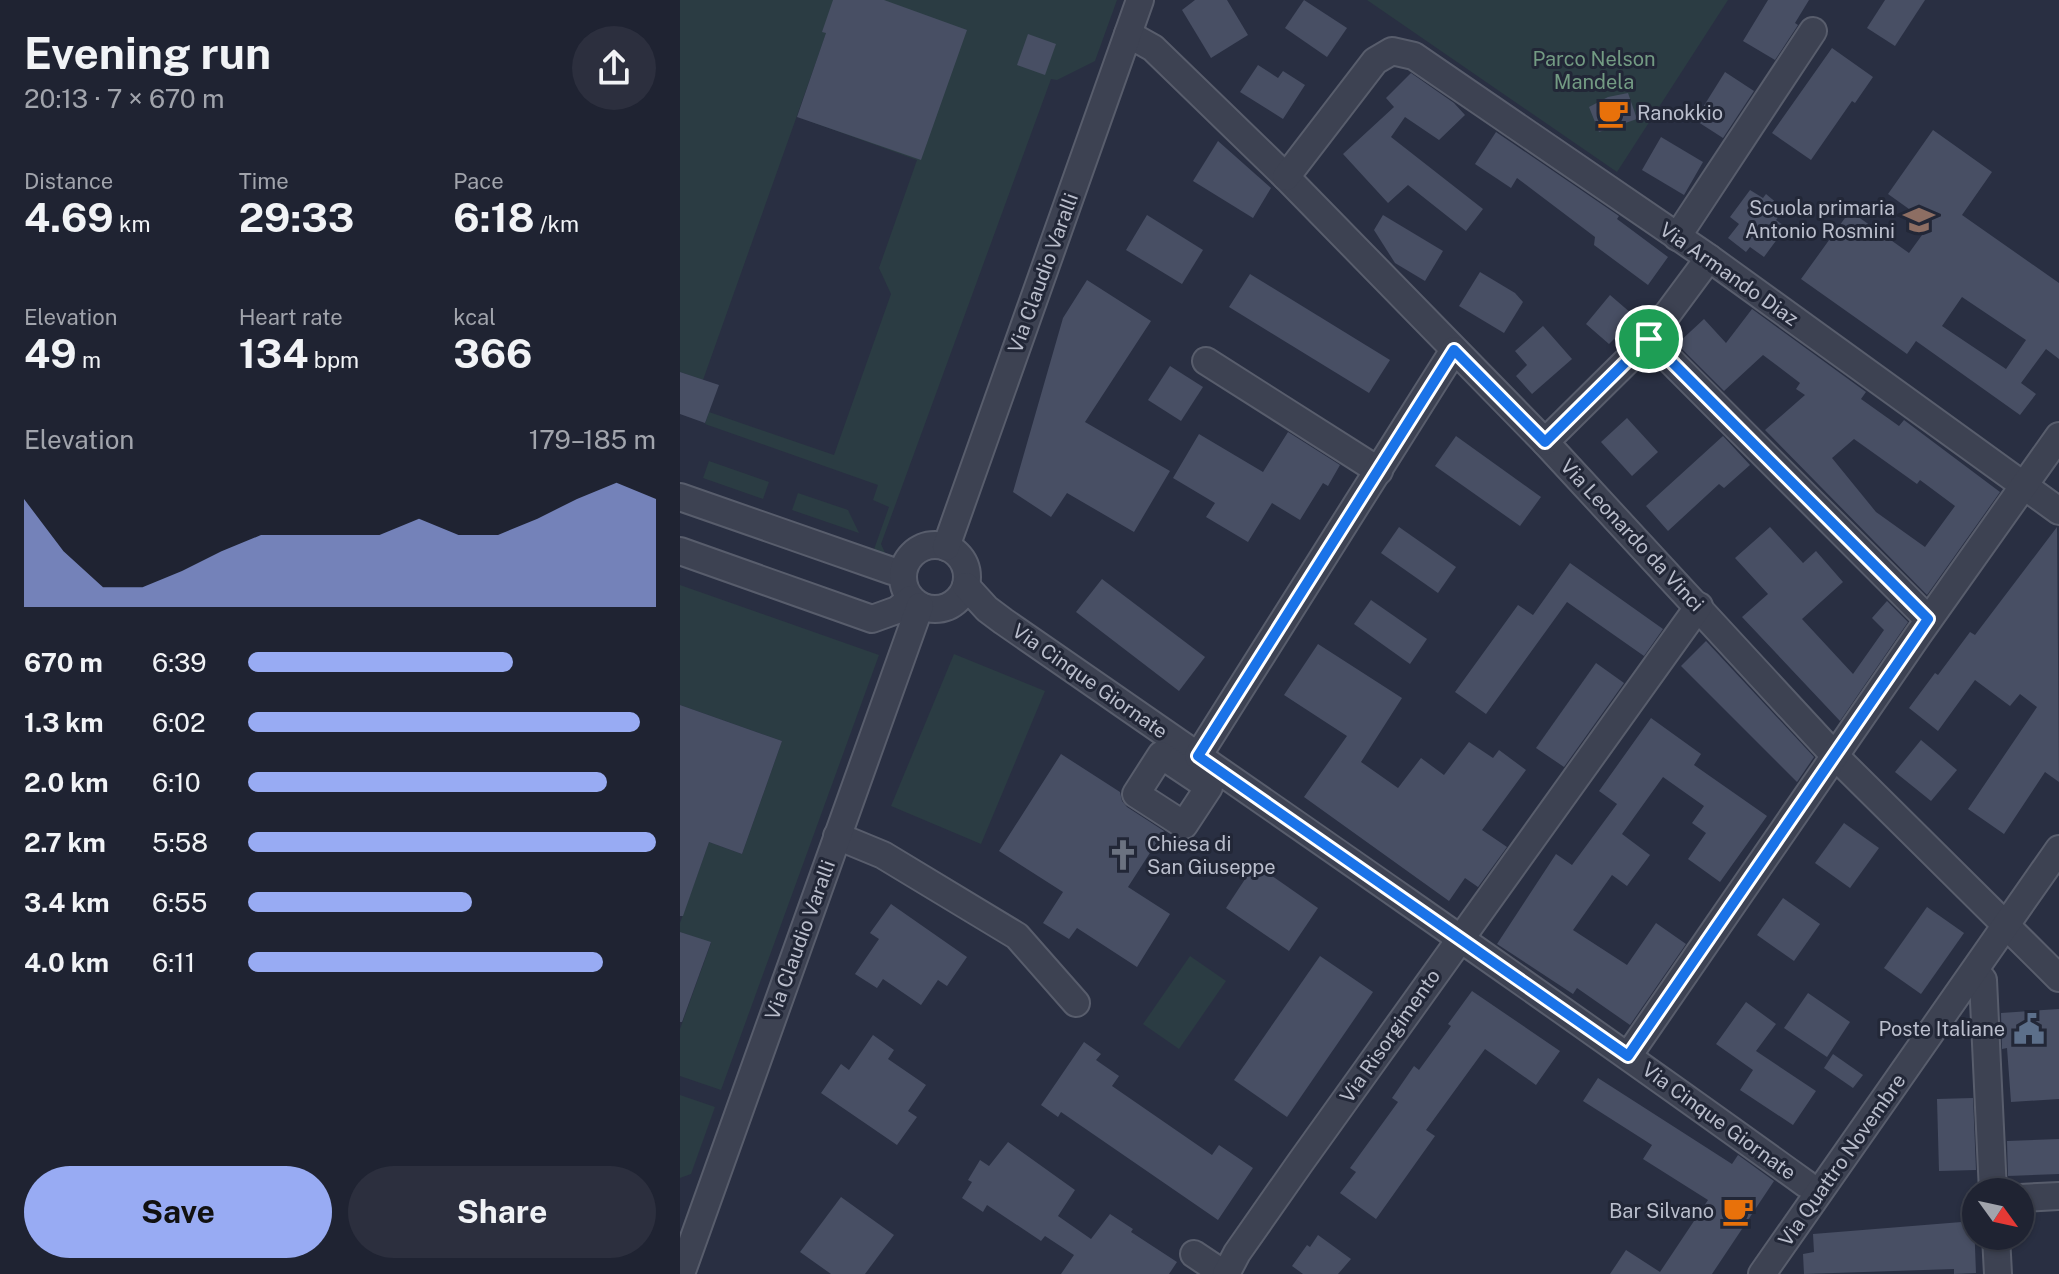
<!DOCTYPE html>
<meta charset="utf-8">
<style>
:root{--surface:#1f2332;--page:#2c2f3e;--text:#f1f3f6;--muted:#a1a4ac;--line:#3c404d;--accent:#98abf3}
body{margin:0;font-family:"Public Sans",sans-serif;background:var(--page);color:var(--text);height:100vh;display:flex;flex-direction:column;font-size:30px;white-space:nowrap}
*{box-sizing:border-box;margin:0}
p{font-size:26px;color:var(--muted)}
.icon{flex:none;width:44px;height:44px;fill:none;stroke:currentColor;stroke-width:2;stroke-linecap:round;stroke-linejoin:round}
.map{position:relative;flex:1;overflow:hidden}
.drawer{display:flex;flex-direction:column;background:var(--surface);width:680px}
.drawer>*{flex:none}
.needle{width:52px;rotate:123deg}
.buttons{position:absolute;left:1282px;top:1178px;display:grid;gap:16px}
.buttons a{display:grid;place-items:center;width:72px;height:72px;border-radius:50%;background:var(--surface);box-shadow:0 2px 6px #0004,0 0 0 2px var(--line);font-size:40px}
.pin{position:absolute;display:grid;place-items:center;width:68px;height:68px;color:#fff;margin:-34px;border:4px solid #fff;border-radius:50%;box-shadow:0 2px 8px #0007}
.round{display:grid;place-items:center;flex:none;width:84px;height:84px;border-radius:42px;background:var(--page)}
.overview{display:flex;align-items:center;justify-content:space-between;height:136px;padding:0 24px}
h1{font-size:44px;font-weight:700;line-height:60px}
.metrics{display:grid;grid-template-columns:repeat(3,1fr);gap:12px;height:136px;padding:8px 24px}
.metrics div{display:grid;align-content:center}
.metrics b{font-size:40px;font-weight:700}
.metrics small{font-size:22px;font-weight:400}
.metrics p{font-size:22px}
.chart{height:224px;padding:16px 24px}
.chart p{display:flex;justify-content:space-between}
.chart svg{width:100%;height:144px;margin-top:8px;fill:var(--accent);opacity:.7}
.cta{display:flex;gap:16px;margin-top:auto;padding:16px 24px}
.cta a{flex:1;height:92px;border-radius:48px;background:var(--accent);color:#111;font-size:32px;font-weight:700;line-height:92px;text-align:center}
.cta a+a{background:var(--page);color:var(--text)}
ul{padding:0 24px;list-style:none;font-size:26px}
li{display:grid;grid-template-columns:128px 96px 1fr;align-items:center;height:60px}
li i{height:20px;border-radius:10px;background:var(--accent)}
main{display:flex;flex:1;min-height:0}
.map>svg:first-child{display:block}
</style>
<main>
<section class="drawer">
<div class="overview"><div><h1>Evening run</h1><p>20:13 · 7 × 670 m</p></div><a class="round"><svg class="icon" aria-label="share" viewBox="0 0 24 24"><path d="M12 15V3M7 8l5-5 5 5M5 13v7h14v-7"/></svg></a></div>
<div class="metrics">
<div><p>Distance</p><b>4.69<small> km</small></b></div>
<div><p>Time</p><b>29:33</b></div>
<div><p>Pace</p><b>6:18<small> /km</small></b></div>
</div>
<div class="metrics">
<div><p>Elevation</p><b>49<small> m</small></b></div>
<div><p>Heart rate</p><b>134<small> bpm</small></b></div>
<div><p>kcal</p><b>366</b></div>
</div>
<div class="chart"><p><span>Elevation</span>179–185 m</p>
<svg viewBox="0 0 160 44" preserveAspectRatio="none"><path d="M0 44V11L10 27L20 38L30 38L40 33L50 27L60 22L70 22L80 22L90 22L100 17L110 22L120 22L130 17L140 11L150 6L160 11V44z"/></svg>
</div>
<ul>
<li><b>670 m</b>6:39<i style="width:65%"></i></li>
<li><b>1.3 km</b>6:02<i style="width:96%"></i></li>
<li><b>2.0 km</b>6:10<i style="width:88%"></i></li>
<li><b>2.7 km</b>5:58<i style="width:100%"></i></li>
<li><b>3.4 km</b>6:55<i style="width:55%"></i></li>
<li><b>4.0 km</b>6:11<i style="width:87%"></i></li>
</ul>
<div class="cta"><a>Save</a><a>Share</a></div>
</section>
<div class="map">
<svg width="1379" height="1274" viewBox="0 0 1379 1274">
<rect width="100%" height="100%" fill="#292f42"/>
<!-- green -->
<g fill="#2b3c43">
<polygon points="0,0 437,0 415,61 377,80 371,79 201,544 206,555 204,560 192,555 209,507 193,500 198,485 25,424 29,412 154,455 211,294 199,268 237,160 132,122 161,39 146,34 23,380 0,372"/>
<polygon points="687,0 1048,0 937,172"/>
<polygon points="29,461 89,482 83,499 23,478"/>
<polygon points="118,493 168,510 179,533 112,510"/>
<polygon points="0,585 199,655 41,1090 0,1076 0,1029 31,943 0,932 0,923 29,842 62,854 102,741 0,705"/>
<polygon points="274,654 365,691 301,844 211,806"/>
<polygon points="510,956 546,981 499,1049 463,1024"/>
<polygon points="0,1095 35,1107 11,1174 0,1178"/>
</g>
<!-- building -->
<g fill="#484f64" fill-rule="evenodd">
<polygon points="153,0 204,0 287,30 241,160 117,117 146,33 142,32"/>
<polygon points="515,0 547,0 568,35 531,58 502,10"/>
<polygon points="624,0 667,28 647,57 605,28"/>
<polygon points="1088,0 1129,0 1115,23 1118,25 1095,60 1063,41"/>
<polygon points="1205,0 1245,0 1215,46 1187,28"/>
<polygon points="348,34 376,44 365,75 337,65"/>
<polygon points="1152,48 1193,77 1175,103 1172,101 1131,160 1092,133"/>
<polygon points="578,65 598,78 603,71 625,85 603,119 560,92"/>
<polygon points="1045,72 1074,91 1043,138 1015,120"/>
<polygon points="731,73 774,103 785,115 759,140 725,117 711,137 803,209 786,231 728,185 708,203 663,154 714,107 706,98"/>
<polygon points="948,93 957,119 919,132 909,107 928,97"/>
<path d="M1253 130 1312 172 1282 215 1379 283V359L1366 349 1341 383 1356 394 1340 415 1236 341 1227 354 1121 279 1170 211 1229 253 1250 224 1208 194ZM1282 297 1346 340 1326 369 1262 326Z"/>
<polygon points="816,132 939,216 937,219 988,257 968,285 914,245 915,237 837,178 831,188 795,164"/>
<polygon points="981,137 1023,162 1004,195 962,170"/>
<polygon points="538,141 591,188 573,218 513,181"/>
<polygon points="1070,190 1083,198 1086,194 1104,209 1096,220 1106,227 1084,257 1070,247 1066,252 1048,238 1059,224 1050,217"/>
<polygon points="467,215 523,250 502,284 446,250"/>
<polygon points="703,215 763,251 745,281 715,263 694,230"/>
<polygon points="800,272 835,293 843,302 824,333 779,306"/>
<polygon points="570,274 710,360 689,393 549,307"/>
<polygon points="407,280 471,321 405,422 490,471 454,532 387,493 371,517 333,492 383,318"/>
<polygon points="930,295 959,320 939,343 934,339 929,344 906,324"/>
<path d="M1072 309 1186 392 1181 399 1219 426 1224 420 1320 492 1247 595 1085 430 1125 395 1116 389 1120 383 1083 355 1044 391 997 344 1024 319 1046 343ZM1174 439 1237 484 1240 480 1275 506 1245 547 1196 512 1152 458Z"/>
<polygon points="863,326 892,359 852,394 836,376 847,365 835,351"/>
<polygon points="490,366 523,387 501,421 468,400"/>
<polygon points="0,372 39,385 25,423 0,414"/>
<polygon points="947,418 978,452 952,476 921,442"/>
<polygon points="608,432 660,465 648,486 643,483 620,520 592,503 568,542 526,517 535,503 493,478 519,434 583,472"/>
<polygon points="776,436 861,497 840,526 755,466"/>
<polygon points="1043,436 1070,465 1044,488 1039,484 988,531 966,506"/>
<polygon points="719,527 776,567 758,593 701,553"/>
<polygon points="1090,527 1123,563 1136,551 1163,582 1122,619 1173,674 1204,630 1192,618 1207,601 1228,622 1160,721 1062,617 1088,594 1055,558"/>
<polygon points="1377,527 1379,782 1365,772 1324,834 1288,809 1357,707 1340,694 1330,706 1295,680 1258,731 1229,708 1255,673 1258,675 1290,632 1295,635"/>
<polygon points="890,563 983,629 964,656 887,602 806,714 775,692 838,605 853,615"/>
<polygon points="422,579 525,657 499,691 396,612"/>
<polygon points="691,600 747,639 730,664 674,624"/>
<polygon points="1026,641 1134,757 1117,782 1001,666"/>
<polygon points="638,644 722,698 681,762 718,788 741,758 764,775 789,742 813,758 819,750 846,770 802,830 827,847 798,887 785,878 769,901 624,797 667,736 604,695"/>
<polygon points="916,663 944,683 884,767 856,748"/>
<polygon points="0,705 102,741 62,854 29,842 3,916 0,916"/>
<polygon points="971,718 1021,754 1014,765 1087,816 1040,882 1008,859 1026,833 1012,823 1024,806 983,777 942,834 970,855 947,886 932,875 893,930 947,965 976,923 1006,944 950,1025 897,988 893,994 817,944 876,854 892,865 937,804 919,791"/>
<polygon points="1241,740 1277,770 1251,801 1215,772"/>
<polygon points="381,754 440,792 442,801 447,807 484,831 448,887 490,914 457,967 397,928 389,939 363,923 383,892 319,851"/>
<polygon points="1164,823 1199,848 1170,888 1135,863"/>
<polygon points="575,864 638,908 609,951 546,908"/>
<polygon points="1103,898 1140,924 1114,961 1077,935"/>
<polygon points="211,904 287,957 267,986 258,980 241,1005 203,979 197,988 175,974 199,939 190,933"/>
<polygon points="1247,907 1284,933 1241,994 1204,968"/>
<polygon points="0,932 31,942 2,1022 0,1022"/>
<polygon points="640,956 693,992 607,1117 554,1080"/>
<polygon points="792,991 880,1051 856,1085 805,1049 746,1130 755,1136 696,1219 660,1193 676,1172 670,1168 718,1102 712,1098 734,1066 739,1070 771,1026 768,1024"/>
<polygon points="1128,993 1170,1022 1147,1057 1104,1028"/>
<polygon points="1066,1002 1096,1024 1076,1051 1136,1091 1113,1125 1060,1090 1073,1070 1036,1044"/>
<polygon points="1379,1009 1379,1099 1331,1102 1327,1048 1322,1049 1321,1013"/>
<polygon points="193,1035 214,1050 208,1059 246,1085 228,1111 237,1117 217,1145 141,1093 161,1064 169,1070"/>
<polygon points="404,1042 421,1054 416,1060 439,1076 432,1086 532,1155 539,1145 573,1168 538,1220 381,1112 378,1117 361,1105"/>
<polygon points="1153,1054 1183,1075 1173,1088 1144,1068"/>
<polygon points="918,1078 1052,1164 1058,1155 1094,1181 1032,1274 930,1274 946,1250 980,1272 1028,1200 963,1159 972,1145 903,1101"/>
<polygon points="1293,1098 1296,1170 1259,1171 1257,1099"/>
<polygon points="1379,1139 1379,1174 1328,1176 1327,1141"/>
<polygon points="328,1142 395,1190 378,1216 411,1239 430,1214 453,1229 451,1232 497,1262 489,1274 381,1274 394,1255 365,1236 361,1241 307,1205 303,1212 282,1198 292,1182 288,1180 300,1160 309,1166"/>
<polygon points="161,1197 214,1235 185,1274 151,1274 120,1252"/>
<polygon points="1294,1221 1296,1273 1274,1274 1274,1269 1124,1274 1123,1254 1134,1252 1133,1234"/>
<polygon points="638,1235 671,1259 658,1274 623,1274 612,1266 627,1245 630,1247"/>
</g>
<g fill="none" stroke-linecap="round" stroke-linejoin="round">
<defs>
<g id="minor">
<polyline points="448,34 473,48 606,177 865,442 1154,755 1379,978"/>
<polyline points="606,177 695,61 712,51 734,56 1029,258 1379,511"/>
<polyline points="997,237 1133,31"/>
<polyline points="969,339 1248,619"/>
<polyline points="526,361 699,471"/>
<polyline points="865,442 969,339 1029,258"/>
<polyline points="0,497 212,571 223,573"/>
<circle cx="255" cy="577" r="32"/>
<polyline points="266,547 460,0"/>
<polyline points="0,551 192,619 217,610 231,599"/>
<path d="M286 586 307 609 323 621C592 807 861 993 1126 1184"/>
<polygon points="481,755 529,787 504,825 456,794"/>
<polyline points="518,756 774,350"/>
<polyline points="157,836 203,855 337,936 396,1003"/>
<polyline points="1295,971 1303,980 1313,1192"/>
<polyline points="948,1056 1238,635 1379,436"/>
<polyline points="1340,1198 1379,1196"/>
<polyline points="1316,1236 1318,1274"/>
<polyline points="514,1254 544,1274"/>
<polyline points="1,1274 240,606"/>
<polyline points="546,1274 557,1253 620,1163 1019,606"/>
<polyline points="1082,1274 1379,849"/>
</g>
</defs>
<!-- minor casing -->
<use href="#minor" stroke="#585d6c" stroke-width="30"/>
<!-- minor -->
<use href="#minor" stroke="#3d4252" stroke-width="26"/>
</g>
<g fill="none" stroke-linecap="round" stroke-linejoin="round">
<defs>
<polygon id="route" points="969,339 1248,619 948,1056 518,756 774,350 865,442"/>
</defs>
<!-- route casing -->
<use href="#route" stroke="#fff" stroke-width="16"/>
<!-- route -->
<use href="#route" stroke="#1a73e8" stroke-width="10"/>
</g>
<!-- icons -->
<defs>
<symbol id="cafe-bare" viewBox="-9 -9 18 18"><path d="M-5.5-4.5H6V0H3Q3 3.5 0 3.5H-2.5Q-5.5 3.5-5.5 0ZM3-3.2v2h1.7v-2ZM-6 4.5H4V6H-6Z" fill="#e8710a" stroke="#222737" stroke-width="2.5" paint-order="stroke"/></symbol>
<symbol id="school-bare" viewBox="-9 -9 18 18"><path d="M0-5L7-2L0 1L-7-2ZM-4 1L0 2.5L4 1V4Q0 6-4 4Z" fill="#8d6e63" stroke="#222737" stroke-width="2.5" paint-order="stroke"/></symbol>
<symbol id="church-bare" viewBox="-9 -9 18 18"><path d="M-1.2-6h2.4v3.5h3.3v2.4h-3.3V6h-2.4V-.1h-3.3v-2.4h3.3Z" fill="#6b7280" stroke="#222737" stroke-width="2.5" paint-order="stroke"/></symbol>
<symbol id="civic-bare" viewBox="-9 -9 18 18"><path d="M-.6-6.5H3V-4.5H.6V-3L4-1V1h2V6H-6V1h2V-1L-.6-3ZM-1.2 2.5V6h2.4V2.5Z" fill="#5c6f8a" stroke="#222737" stroke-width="2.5" paint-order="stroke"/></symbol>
</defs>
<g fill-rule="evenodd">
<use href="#cafe-bare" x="911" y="91" width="44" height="44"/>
<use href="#school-bare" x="1217" y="198" width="44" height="44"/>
<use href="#church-bare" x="421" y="833" width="44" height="44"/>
<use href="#civic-bare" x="1327" y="1007" width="44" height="44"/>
<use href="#cafe-bare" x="1036" y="1189" width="44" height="44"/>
</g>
<g text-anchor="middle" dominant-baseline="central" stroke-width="6" stroke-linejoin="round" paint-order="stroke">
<!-- park labels -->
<g font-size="20" fill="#739b83" stroke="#222737">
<text x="914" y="59">Parco Nelson<tspan x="914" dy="23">Mandela</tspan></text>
</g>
<!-- poi labels -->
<g font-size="20" fill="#babecc" stroke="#222737" text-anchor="end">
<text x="957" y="113" text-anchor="start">Ranokkio</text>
<text x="1215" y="208">Scuola primaria<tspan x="1215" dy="23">Antonio Rosmini</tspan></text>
<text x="467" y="844" text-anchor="start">Chiesa di<tspan x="467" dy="23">San Giuseppe</tspan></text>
<text x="1325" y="1029">Poste Italiane</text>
<text x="1034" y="1211">Bar Silvano</text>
</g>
<!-- street labels -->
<g font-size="20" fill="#babecc" stroke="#222737">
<text transform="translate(363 273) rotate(-70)">Via Claudio Varalli</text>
<text transform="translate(1049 274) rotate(35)">Via Armando Diaz</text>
<text transform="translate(952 535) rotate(47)">Via Leonardo da Vinci</text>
<text transform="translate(410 681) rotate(35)">Via Cinque Giornate</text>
<text transform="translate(120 940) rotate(-70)">Via Claudio Varalli</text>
<text transform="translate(710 1036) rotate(-55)">Via Risorgimento</text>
<text transform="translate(1039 1121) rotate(36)">Via Cinque Giornate</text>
<text transform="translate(1162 1160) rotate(-55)">Via Quattro Novembre</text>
</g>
</g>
</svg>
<div class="buttons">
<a><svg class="needle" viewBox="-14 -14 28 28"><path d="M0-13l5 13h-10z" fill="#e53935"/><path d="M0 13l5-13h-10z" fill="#a1a4ac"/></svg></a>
</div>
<div class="pin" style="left:969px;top:339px;background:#1e9e55"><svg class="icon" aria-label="arrive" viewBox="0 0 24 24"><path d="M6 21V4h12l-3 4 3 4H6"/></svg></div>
</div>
</main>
